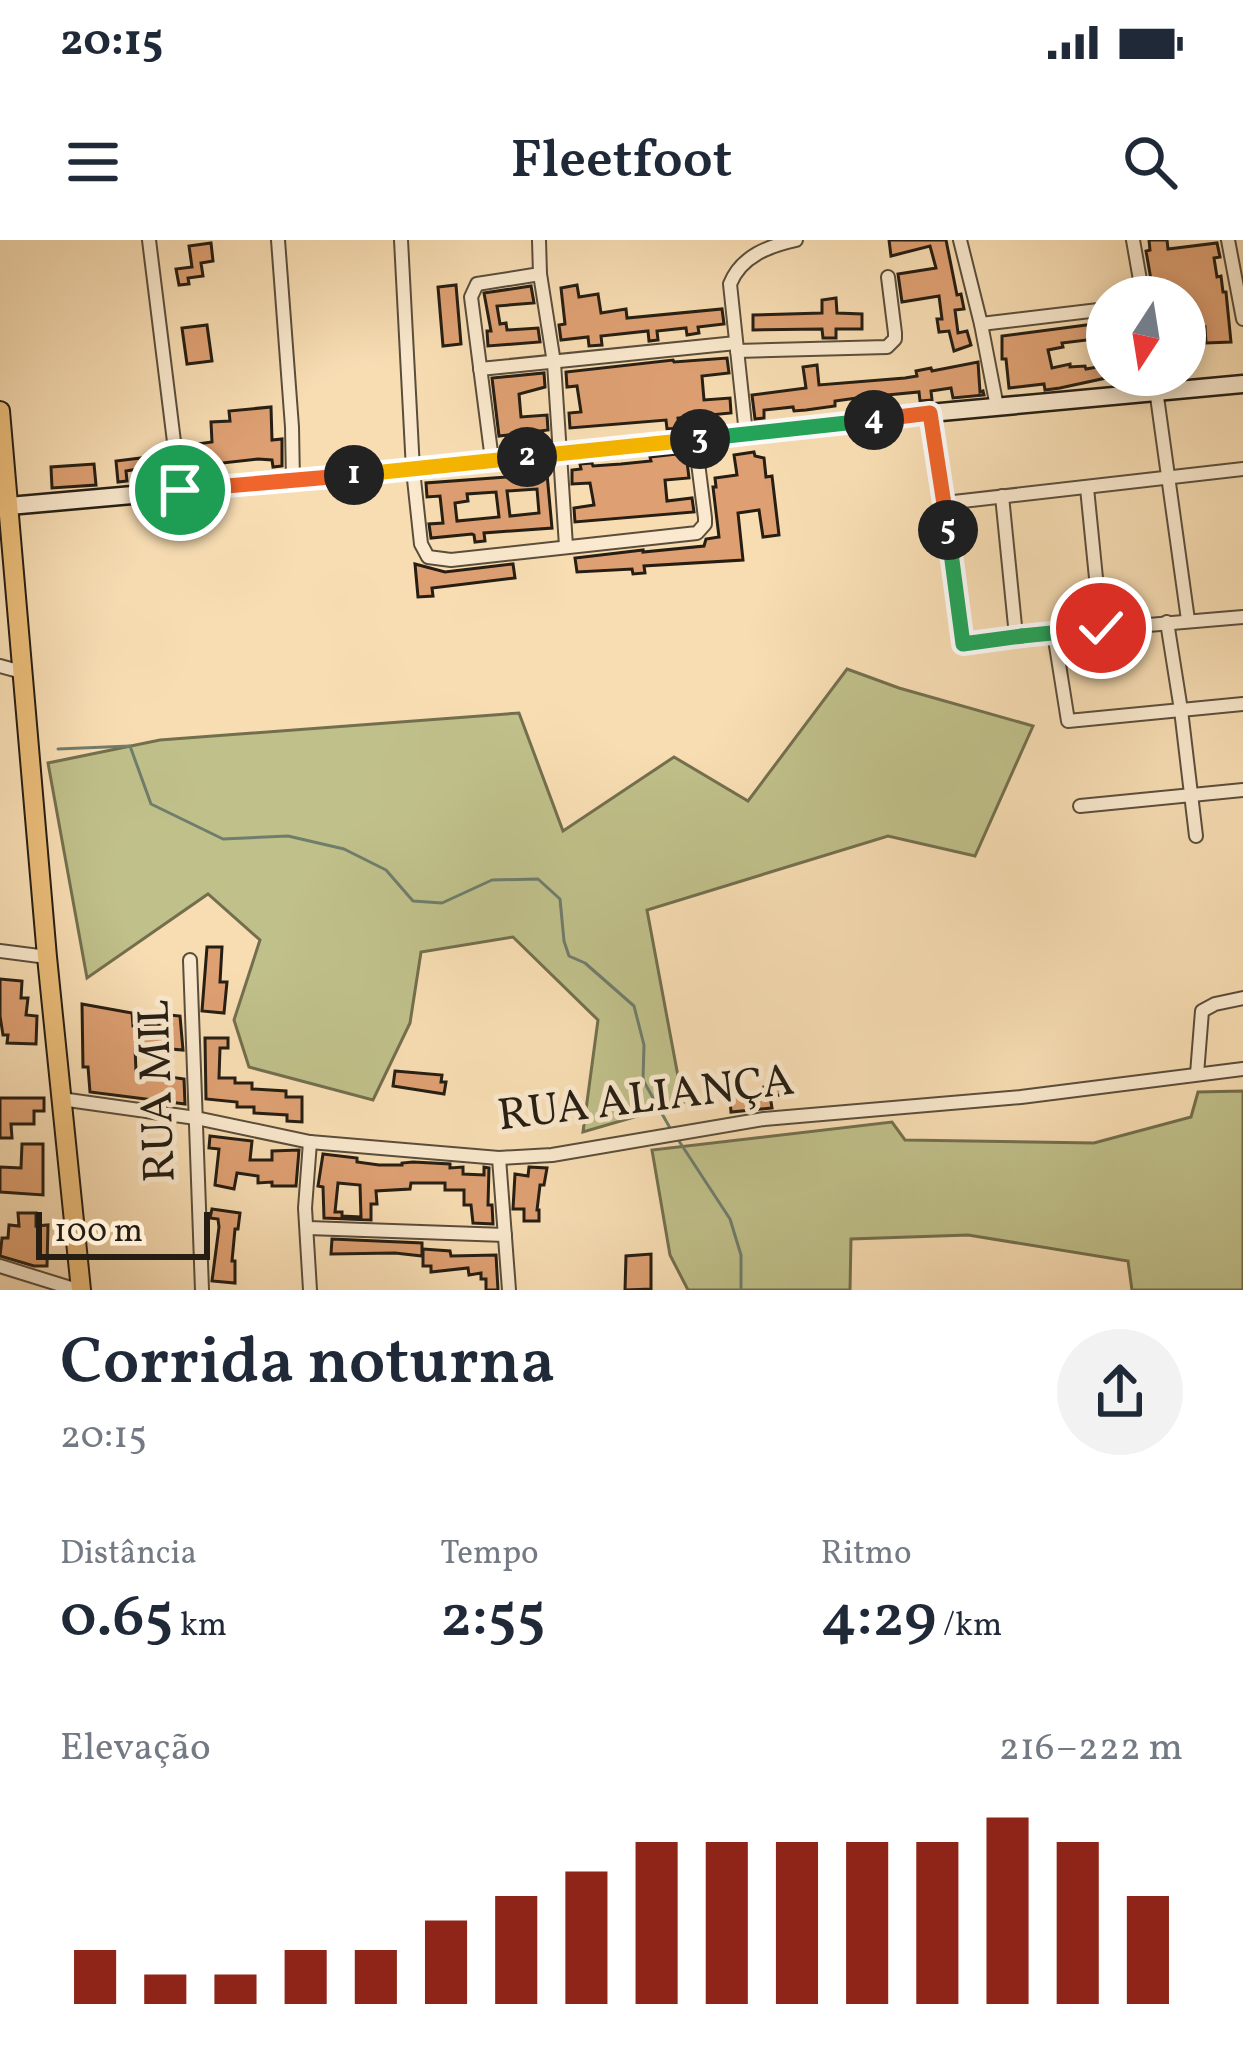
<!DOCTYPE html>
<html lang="pt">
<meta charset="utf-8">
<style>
:root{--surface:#fff;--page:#f2f2f3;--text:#1f2937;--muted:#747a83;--accent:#8f2418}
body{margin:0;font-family:Vollkorn,serif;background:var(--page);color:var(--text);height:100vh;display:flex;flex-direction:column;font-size:45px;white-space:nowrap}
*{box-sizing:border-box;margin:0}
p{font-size:39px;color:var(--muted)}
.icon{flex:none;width:66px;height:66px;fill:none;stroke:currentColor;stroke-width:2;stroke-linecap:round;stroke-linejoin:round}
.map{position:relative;height:1050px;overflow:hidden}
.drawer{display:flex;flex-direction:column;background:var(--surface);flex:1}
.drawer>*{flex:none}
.needle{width:78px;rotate:192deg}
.fabs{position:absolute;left:1086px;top:36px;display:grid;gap:24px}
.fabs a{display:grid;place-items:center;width:120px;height:120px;border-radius:50%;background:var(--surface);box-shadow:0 6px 18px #0003;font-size:60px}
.scale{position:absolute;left:36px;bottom:30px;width:174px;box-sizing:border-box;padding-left:12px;border:6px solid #261e13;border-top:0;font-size:33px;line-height:42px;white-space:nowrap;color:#261e13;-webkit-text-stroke:9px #fae9ce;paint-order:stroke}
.pin{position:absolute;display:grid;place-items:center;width:102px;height:102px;color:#fff;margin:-51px;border:6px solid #fff;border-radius:50%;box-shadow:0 3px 12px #0007}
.km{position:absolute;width:60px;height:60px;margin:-30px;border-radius:50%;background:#222;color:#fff;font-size:33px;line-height:60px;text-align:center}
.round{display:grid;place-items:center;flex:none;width:126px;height:126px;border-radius:63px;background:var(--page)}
.summary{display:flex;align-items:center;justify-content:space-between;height:204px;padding:0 60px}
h1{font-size:66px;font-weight:600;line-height:90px}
.figures{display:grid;grid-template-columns:repeat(3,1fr);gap:18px;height:204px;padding:12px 60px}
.figures div{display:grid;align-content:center}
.figures b{font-size:60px;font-weight:600}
.figures small{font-size:33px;font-weight:400}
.figures p{font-size:33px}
.chart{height:336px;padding:24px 60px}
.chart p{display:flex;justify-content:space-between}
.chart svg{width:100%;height:216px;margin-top:12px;stroke:var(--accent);stroke-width:6}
.status{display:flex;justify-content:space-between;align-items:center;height:84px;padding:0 60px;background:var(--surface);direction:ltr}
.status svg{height:33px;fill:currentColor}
header{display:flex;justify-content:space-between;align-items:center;height:156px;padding:0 60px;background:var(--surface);font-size:54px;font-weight:600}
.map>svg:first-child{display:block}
</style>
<div class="status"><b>20:15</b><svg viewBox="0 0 49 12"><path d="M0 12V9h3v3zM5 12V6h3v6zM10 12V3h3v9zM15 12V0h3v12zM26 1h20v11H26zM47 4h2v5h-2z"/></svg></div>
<header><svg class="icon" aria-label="menu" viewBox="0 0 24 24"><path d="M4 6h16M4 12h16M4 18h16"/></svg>Fleetfoot<svg class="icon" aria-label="search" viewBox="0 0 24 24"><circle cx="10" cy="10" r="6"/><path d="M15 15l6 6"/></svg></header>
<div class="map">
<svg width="1243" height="1050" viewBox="0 0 1243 1050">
<rect width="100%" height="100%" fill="#f8ddb3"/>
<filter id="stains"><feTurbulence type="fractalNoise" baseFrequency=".00167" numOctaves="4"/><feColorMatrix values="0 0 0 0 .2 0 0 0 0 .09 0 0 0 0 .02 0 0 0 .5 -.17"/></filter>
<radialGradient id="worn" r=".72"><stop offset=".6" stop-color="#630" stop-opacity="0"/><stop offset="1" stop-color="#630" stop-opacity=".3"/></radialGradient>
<!-- green -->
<g fill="#c0c08a" stroke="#736f4e" stroke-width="3">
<polygon points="847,429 899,448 1033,486 975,616 888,596 647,670 683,863 583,892 598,780 513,697 421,712 410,783 373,860 249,827 234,780 260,700 208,654 87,738 48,523 160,500 519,473 563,591 674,517 748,561"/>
<polygon points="1243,851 1243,1050 1132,1050 1128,1021 968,995 851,999 850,1050 688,1050 670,1015 652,910 892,882 905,900 1094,903 1191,877 1198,852"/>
</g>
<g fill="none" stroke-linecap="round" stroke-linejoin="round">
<!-- stream -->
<g stroke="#6f7d6c" stroke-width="3">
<polyline points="58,509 130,506 151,564 223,599 288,596 344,609 386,630 413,661 442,663 492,640 538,639 560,659 564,701 569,716 585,723 634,766 644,805 643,840 670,888"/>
<polyline points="679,901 730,979 741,1015 741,1050"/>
</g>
</g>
<!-- building -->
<g fill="#dea072" stroke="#261e13" stroke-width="3" fill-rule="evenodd">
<polygon points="889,0 946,0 957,55 961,54 964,69 955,70 958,93 967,91 971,105 954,111 949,91 939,92 937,79 942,79 939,56 902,62 898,34 936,28 930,6 891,16"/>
<polygon points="1149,0 1167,0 1168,9 1217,3 1220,17 1214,18 1217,37 1221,36 1223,52 1226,52 1231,102 1206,103 1205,87 1185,89 1185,55 1154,57 1146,11 1150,10"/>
<polygon points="211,3 213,21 201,23 203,36 188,38 189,44 179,45 176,29 192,27 189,6"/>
<polygon points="456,45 461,104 443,106 438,47"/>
<polygon points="577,45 579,57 598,54 601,73 626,69 627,78 722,69 724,84 698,87 699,93 687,95 686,88 657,91 658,100 649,101 648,91 601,96 602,105 589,106 588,97 561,100 559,85 565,84 561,48"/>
<polygon points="531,46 534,63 497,66 500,84 506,83 507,90 538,88 540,102 488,106 487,91 491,91 484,53"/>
<polygon points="836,58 837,73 862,74 862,89 836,89 836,98 823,98 822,89 753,90 753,75 822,73 822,60"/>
<polygon points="1094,84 1095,99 1062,103 1063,107 1048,110 1052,128 1070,124 1070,127 1085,126 1086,129 1103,126 1106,138 1060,148 1045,150 1044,144 1009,148 1006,119 1002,119 1002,96"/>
<polygon points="207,85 212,121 187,124 182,88"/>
<polygon points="727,118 729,133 702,136 704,160 730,158 731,173 678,178 679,188 667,189 666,180 570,188 569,173 581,172 577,146 567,147 566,132 673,120 674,122"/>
<polygon points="978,122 980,152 983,151 984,155 953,158 951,148 931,151 932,160 920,161 919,152 876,156 877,166 865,167 864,157 835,161 835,166 806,170 794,171 793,167 764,170 764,178 755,179 752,155 806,148 803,127 817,125 819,145 905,138 917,136 916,131 931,128 932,131"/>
<polygon points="544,133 545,147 519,154 521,177 547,175 548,190 499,196 492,138"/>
<polygon points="271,167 272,200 282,199 282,226 273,227 272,220 258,219 222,223 222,226 208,227 208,223 192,225 190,205 212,202 211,182 230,181 229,171"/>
<polygon points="754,212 755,216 764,218 766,237 772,236 779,295 763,297 759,270 738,273 743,320 644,326 645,333 633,334 632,329 577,332 575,318 643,310 643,312 704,306 706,299 719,297 713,247 716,247 715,238 737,235 734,215"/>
<polygon points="686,213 689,238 665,240 667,261 692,258 694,272 575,282 574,268 594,265 590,243 572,244 572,230 581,229 580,224 592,223 593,226 621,224 651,221 650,217"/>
<polygon points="165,215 168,235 151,237 150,227 126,231 127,241 118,242 116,221"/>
<polygon points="94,224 96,245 52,248 51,227"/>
<path d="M547 234 552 288 484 293 485 301 475 302 474 295 472 294 431 298 429 284 443 283 440 256 427 257 426 243ZM537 249 539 273 510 276 507 251ZM496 252 499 277 457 281 455 263 468 261 467 254Z"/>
<polygon points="415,324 445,332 513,324 515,338 432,348 433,356 418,357"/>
<polygon points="207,707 222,707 220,742 227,742 224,773 202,771"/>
<polygon points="0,739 22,741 21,758 28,758 26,775 37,776 36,804 7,803 8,795 3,795 0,776"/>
<polygon points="82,764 132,773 133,786 159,786 159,774 180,776 183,810 135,806 136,832 184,839 185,864 90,852 88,827 83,827"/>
<polygon points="205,798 228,798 228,808 220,808 219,838 235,838 235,843 252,843 252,849 286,851 286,857 302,857 302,882 287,881 287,875 254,873 254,867 237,867 237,862 206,859"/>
<polygon points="395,831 442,835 441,842 446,842 444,854 393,846"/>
<polygon points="791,844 791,854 770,856 772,868 731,872 729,847 743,845 744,856 765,854 764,847"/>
<polygon points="0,858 44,858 44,871 34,871 34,884 11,884 12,898 0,898"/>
<polygon points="210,896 252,901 250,920 272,920 272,911 299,910 296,946 272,946 272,942 258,943 258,936 237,933 234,949 215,945 219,909 209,908"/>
<polygon points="22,904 43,904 43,955 0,952 0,927 21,928"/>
<path d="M323 914 357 918V922L379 925H402V923L413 922 450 924V928L463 927V934L484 935V927L489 928 488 965H492L493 984 473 983 471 965H464V950H445V943H411L410 949 376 951 377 964H371V980L324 978 323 947 318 946ZM338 943 360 945 361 977 342 976V972H335Z"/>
<polygon points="529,927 547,928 544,945 540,945 537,970 539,970 539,981 524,981 524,969 513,969 515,934 528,936"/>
<polygon points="212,969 240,973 238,989 235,989 232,1021 235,1021 235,1043 212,1041 219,987 218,979 210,978"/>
<polygon points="18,973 36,973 36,986 48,985 47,1026 34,1026 0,1016 2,998 8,998 9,985 19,986"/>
<polygon points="332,999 422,1003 422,1016 395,1013 331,1014"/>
<polygon points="423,1009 450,1011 451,1016 496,1015 498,1050 486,1050 486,1039 481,1039 481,1033 469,1035 468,1028 431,1032 431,1026 423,1026"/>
<polygon points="651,1014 651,1049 625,1050 626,1016"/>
</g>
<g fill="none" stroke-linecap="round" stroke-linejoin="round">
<defs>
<g id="street">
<polyline points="149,0 180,250"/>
<polyline points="278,0 292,187 293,241"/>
<polyline points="401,0 413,230 421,304 428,317 451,320 697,293 705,284 705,278 695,199"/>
<polyline points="960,0 981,84 997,167"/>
<polyline points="1133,0 1143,57"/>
<polyline points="1228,0 1243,79"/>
<polyline points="540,34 554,123 566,306"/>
<polyline points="981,84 1107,69"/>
<polyline points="737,111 887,107 895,99 895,93 888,37"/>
<polyline points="480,129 736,103"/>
<polyline points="1154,135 1188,380"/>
<polyline points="930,173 963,404 1054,393 1243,377"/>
<path d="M746 194 730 44C741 16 769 6 796 0"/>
<polyline points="492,220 471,57 477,44 540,34 539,0"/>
<polyline points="1087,248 1101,388"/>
<polyline points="1002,256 1016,396"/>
<polyline points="945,263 1243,229"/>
<polyline points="1167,382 1181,470 1196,596"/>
<polyline points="1054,393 1068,481 1243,464"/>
<polyline points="0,426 22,432"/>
<polyline points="1080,566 1243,550"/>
<polyline points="0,711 47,717"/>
<polyline points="190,720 202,1050"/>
<polyline points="1197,834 1202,771 1215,764 1243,758"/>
<polyline points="61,859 196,878 310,902 499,918 552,915 764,879 1021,857 1243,829"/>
<polyline points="499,918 509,1050"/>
<polyline points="308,988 505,995"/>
<polyline points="0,1026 77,1050"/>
<polyline points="310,1050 305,968 310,902"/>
</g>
<polyline id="secondary" points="9,266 413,230 930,173 1243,144"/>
<polyline id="primary" points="0,171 47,717 81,1050"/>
</defs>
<!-- street casing -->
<use href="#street" stroke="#5a4e3b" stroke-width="16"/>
<!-- secondary casing -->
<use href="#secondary" stroke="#261e13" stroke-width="21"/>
<!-- primary casing -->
<use href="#primary" stroke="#261e13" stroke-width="22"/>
<!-- street -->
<use href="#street" stroke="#fae9ce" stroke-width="12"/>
<!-- secondary -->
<use href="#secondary" stroke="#fae9ce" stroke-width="16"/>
<!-- primary -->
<use href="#primary" stroke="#ecbe7a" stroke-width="18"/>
</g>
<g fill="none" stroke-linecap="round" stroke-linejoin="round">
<defs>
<polyline id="split-1" points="180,250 354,235"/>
<polyline id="split-2" points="354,235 527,217"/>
<polyline id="split-3" points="527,217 700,199"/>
<polyline id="split-4" points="700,199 874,180"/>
<polyline id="split-5" points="874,180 930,173 948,290"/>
<polyline id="split-6" points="948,290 963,404 1022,396"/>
<polyline id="split-7" points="1022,396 1101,388"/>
</defs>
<!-- split-1 casing -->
<use href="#split-1" stroke="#fff" stroke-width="24"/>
<!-- split-2 casing -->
<use href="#split-2" stroke="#fff" stroke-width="24"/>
<!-- split-3 casing -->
<use href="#split-3" stroke="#fff" stroke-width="24"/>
<!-- split-4 casing -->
<use href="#split-4" stroke="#fff" stroke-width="24"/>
<!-- split-5 casing -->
<use href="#split-5" stroke="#fff" stroke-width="24"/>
<!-- split-6 casing -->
<use href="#split-6" stroke="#fff" stroke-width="24"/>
<!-- split-7 casing -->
<use href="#split-7" stroke="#fff" stroke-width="24"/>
<!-- split-1 -->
<use href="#split-1" stroke="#f0652b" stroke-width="15"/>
<!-- split-2 -->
<use href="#split-2" stroke="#f5b400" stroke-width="15"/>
<!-- split-3 -->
<use href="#split-3" stroke="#f5b400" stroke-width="15"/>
<!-- split-4 -->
<use href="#split-4" stroke="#22a559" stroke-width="15"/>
<!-- split-5 -->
<use href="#split-5" stroke="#f0652b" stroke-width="15"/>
<!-- split-6 -->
<use href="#split-6" stroke="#22a559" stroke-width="15"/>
<!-- split-7 -->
<use href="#split-7" stroke="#22a559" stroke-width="15"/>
</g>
<g text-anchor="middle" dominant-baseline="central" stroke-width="10" stroke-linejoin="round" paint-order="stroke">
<!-- street labels -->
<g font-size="45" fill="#261e13" stroke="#fae9ce">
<text transform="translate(159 851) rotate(-92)">RUA MIL</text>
<text transform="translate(646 860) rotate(-7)">RUA ALIANÇA</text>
</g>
</g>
<rect width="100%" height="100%" filter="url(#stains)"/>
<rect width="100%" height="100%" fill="url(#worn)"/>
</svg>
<div class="fabs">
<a><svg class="needle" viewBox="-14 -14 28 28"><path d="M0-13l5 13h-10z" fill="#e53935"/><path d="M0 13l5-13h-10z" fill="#747a83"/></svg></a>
</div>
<div class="scale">100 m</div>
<div class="pin" style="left:180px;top:250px;background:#1e9e55"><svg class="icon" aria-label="arrive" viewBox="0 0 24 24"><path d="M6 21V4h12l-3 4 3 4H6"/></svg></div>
<div class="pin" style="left:1101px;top:388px;background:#d93025"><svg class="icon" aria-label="check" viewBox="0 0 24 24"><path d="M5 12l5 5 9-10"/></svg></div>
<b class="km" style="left:354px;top:235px">1</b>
<b class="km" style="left:527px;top:217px">2</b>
<b class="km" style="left:700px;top:199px">3</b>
<b class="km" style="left:874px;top:180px">4</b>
<b class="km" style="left:948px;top:290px">5</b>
</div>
<section class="drawer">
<div class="summary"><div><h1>Corrida noturna</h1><p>20:15</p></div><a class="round"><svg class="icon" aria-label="share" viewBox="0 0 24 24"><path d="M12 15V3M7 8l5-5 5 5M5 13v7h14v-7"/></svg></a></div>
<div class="figures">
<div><p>Distância</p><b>0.65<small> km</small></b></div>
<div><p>Tempo</p><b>2:55</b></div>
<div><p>Ritmo</p><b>4:29<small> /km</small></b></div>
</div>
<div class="chart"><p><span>Elevação</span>216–222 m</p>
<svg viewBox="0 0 160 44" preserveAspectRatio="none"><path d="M5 44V33M15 44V38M25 44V38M35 44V33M45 44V33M55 44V27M65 44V22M75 44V17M85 44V11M95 44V11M105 44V11M115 44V11M125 44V11M135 44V6M145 44V11M155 44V22"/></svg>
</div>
</section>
